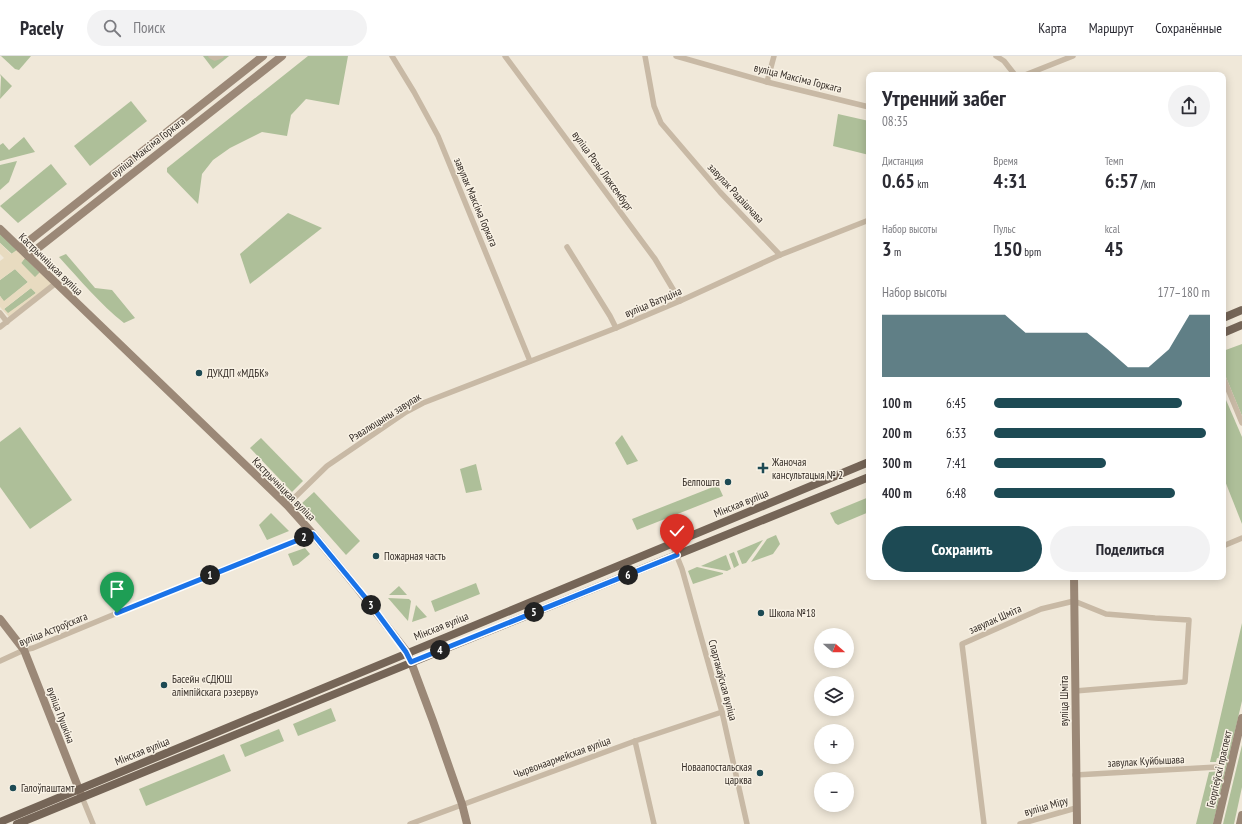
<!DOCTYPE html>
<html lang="ru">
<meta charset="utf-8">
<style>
:root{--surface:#fff;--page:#f2f2f3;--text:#2b2b33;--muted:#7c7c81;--line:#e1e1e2;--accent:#1d4a54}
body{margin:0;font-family:"PT Sans Narrow",sans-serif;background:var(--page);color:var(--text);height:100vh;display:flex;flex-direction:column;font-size:15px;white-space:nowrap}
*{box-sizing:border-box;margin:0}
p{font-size:13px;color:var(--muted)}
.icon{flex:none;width:22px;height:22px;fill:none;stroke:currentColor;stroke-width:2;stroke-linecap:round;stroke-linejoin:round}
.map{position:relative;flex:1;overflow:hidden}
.panel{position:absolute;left:866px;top:16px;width:360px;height:508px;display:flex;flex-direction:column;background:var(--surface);border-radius:8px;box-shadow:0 2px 10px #0003}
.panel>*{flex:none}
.needle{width:26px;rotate:111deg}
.controls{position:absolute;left:814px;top:572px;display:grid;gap:8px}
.controls a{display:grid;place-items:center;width:40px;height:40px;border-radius:50%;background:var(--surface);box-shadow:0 2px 10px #0003;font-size:20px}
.pin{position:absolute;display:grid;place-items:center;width:34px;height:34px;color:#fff;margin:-41px -17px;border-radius:50% 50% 50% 0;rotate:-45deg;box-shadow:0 0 4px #0007}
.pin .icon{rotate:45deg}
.km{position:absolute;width:20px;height:20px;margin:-10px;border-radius:50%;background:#222;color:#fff;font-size:11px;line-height:20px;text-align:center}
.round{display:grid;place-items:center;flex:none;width:42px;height:42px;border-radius:21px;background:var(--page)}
.overview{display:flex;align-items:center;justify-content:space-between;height:68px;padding:0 16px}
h1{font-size:22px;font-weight:800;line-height:30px}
.figures{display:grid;grid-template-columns:repeat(3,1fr);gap:6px;height:68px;padding:4px 16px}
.figures div{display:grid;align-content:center}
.figures b{font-size:20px;font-weight:800}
.figures small{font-size:11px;font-weight:400}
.figures p{font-size:11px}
.chart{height:112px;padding:8px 16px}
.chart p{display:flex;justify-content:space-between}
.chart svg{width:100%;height:72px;margin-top:4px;fill:var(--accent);opacity:.7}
.primary-button{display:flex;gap:8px;margin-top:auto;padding:8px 16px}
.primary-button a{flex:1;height:46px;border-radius:24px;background:var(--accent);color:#fff;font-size:16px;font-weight:800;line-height:46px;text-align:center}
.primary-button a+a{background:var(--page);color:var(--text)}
ul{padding:0 16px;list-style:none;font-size:13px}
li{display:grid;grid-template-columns:64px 48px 1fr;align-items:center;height:30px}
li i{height:10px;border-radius:5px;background:var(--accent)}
header{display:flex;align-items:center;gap:24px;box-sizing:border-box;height:56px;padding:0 20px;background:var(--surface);border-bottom:1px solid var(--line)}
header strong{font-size:19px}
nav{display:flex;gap:22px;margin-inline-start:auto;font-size:14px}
.search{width:280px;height:36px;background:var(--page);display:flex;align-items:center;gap:10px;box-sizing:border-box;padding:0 14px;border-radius:22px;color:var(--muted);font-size:15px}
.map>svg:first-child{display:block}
</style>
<header>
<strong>Pacely</strong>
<div class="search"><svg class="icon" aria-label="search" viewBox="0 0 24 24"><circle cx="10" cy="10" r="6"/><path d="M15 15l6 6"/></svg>Поиск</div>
<nav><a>Карта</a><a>Маршрут</a><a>Сохранённые</a></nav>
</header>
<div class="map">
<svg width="1242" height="768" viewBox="0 0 1242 768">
<rect width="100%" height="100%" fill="#f0e8d9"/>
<!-- green -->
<g fill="#aebf99">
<polygon points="1,0 31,0 19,14 15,13"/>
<polygon points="203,0 229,0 213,13"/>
<polygon points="308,0 348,0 339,49 306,43 291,59 287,80 262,76 230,92 213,104 202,118 198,148 167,116 167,112"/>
<polygon points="0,18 12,30 0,43 1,21"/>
<polygon points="131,45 147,65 90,110 74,90"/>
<polygon points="838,58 869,65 869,99 833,90"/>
<polygon points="24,81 35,96 0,105 0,89 3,87 9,94"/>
<polygon points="17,105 9,126 0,134 0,109"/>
<polygon points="51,108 67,128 18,167 0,150"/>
<polygon points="288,157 322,172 250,228 240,198"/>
<polygon points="0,177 17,194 12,198 0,187"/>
<path d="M66 198 95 232 112 234 135 262 124 267C100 248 80 224 59 201Z"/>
<polygon points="25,202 40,217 35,222 21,207"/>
<polygon points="15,213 28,226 4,246 0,240 0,224"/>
<polygon points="31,232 36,237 8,258 4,253"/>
<polygon points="1242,288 1242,360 1223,314 1223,295"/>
<polygon points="1223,337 1242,381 1242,468 1223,420"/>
<polygon points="20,371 72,444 30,473 0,431 0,386"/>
<polygon points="622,379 638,405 627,409 615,387"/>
<polygon points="261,382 303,425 292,436 250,392"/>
<polygon points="476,408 482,434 466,437 460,413"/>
<polygon points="718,429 723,440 637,474 632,463"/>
<polygon points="314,436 360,485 346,499 301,448"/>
<polygon points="869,441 869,456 838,469 835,467 830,457"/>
<polygon points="271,457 289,475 267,484 259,469"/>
<polygon points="776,479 780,488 773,498 751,506 767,483"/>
<polygon points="763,484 746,507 742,508 737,495"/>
<polygon points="305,492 310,498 298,508 293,510 288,498"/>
<polygon points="734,496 739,509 734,512 729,498"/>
<polygon points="726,499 731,513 727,515 701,510"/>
<polygon points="697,511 723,517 723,518 693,528 688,515"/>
<polygon points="476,527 480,538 435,556 431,545"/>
<polygon points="399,530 407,539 389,539"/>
<polygon points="388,542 409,543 411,545 408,565"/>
<polygon points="416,549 427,561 412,566"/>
<polygon points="1242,567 1242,645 1213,768 1196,768 1209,716 1224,715 1226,703 1217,702 1216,706 1210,706"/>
<polygon points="331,652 336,665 298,680 293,668"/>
<polygon points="279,673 284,685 245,701 240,689"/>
<polygon points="1242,689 1242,731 1234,768 1223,768"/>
<polygon points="224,698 231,715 146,750 139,733"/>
</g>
<!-- plaza -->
<path fill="#e8dbc0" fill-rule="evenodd" d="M0 187 11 198 17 194 25 202 21 207 35 221 41 215 53 228 9 261 0 251V240L4 245 28 226 15 213 0 224V205L4 202 0 198ZM31 232 36 237 8 257 4 253Z"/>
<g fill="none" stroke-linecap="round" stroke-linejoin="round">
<!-- street -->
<g stroke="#c8b9a5" stroke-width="5.5">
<polyline points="211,0 215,2 221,0"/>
<polyline points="392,0 414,36 438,80 530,305"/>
<polyline points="505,0 655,203 680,245"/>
<polyline points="645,0 654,50 661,67 720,136 780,199"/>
<polyline points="676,0 767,26 869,51"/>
<polyline points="996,0 1004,5 1015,19"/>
<polyline points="993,19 999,19"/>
<polyline points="1025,19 1073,0"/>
<polyline points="767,26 774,0"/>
<polyline points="567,191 610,260 616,272"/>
<polyline points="0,257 7,266"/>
<polyline points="0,271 56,227"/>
<polyline points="1223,321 1242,367"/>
<polyline points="287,449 327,410 406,356 423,347 616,272 680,245 780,199 869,164"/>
<polyline points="672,488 682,513 722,656 747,768"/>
<polyline points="1223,490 1242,482"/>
<polyline points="0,605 24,594 33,592 226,512 313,478"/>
<polyline points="635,685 654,768"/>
<polyline points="1075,719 1217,711"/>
<polyline points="82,741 93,768"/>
<polyline points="410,768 635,685 722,656"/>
<polyline points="984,768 962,588 1041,553 1074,545 1106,558 1155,562 1189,564 1185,626 1075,635"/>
<polyline points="1020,768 1076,752"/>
</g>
<!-- secondary -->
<g stroke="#9b8877" stroke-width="8">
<polyline points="0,173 287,449 313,478 358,533 407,596 411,606 433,665 462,748 467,768"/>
<polyline points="20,192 263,0"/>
<polyline points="28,200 282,0"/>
<polyline points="1074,521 1077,768"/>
<polyline points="0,563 24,594 82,741"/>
<polyline points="1217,768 1242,662"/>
<polyline points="1240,768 1242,759"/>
</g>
<!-- primary -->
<g stroke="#756557" stroke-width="8">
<polyline points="1223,262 1242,254"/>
<polyline points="1223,277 1242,269"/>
<path d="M0 766C289 645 578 524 869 406"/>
<path d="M17 768C300 651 585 536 869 421"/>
</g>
</g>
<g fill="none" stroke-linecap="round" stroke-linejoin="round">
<defs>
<polyline id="route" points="117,557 313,478 369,546 406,596 411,606 677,499"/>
</defs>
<!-- route casing -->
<use href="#route" stroke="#fff" stroke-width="8"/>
<!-- route -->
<use href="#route" stroke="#1a73e8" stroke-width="5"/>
</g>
<!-- markers -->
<g fill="#1d4a54" stroke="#f8f1e4" stroke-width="1.5">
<circle cx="199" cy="317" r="4"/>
<path d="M761 406h4v4h4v4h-4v4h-4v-4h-4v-4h4z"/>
<circle cx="728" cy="426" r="4"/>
<circle cx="376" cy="500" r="4"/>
<circle cx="761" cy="557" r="4"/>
<circle cx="164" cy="629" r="4"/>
<circle cx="760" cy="717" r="4"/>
<circle cx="13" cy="732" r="4"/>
</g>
<g text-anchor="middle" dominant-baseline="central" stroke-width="3" stroke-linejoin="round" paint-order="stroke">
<!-- street labels -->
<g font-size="11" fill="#342c26" stroke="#f8f1e4">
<text transform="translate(798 22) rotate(14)">вуліца Максіма Горкага</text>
<text transform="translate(148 91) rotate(-38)">вуліца Максіма Горкага</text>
<text transform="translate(603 115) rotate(54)">вуліца Розы Люксембург</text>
<text transform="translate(736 137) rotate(47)">завулак Радзішчава</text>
<text transform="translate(476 146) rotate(67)">завулак Максіма Горкага</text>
<text transform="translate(51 208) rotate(44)">Кастрычніцкая вуліца</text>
<text transform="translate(653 246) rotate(-23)">вуліца Ватуціна</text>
<text transform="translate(385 361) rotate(-32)">Рэвалюцыны завулак</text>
<text transform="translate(284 433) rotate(45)">Кастрычніцкая вуліца</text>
<text transform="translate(741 447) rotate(-22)">Мінская вуліца</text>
<text transform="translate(995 563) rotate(-24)">завулак Шміта</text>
<text transform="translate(441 570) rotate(-22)">Мінская вуліца</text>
<text transform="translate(53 573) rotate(-22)">вуліца Астроўскага</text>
<text transform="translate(723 624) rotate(75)">Спартакаўская вуліца</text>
<text transform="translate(1064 645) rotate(-90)">вуліца Шміта</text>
<text transform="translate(61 659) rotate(69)">вуліца Пушкіна</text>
<text transform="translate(142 695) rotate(-22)">Мінская вуліца</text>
<text transform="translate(562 701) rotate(-20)">Чырвонаармейская вуліца</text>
<text transform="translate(1146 705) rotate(-3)">завулак Куйбышава</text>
<text transform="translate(1219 713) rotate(-77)">Георгіеўскі праспект</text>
<text transform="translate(1046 750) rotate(-16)">вуліца Міру</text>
</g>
<!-- poi labels -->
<g font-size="11" fill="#342c26" stroke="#f8f1e4" text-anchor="start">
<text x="207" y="317">ДУКДП «МДБК»</text>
<text x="772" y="406">Жаночая<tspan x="772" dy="13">кансультацыя № 2</tspan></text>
<text x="720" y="426" text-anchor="end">Белпошта</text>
<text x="384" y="500">Пожарная часть</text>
<text x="769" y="557">Школа №18</text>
<text x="172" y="623">Басейн «СДЮШ<tspan x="172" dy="13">алімпійскага рэзерву»</tspan></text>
<text x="752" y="711" text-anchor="end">Новаапостальская<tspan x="752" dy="13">царква</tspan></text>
<text x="21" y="732">Галоўпаштамт</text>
</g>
</g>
</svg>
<div class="controls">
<a><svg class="needle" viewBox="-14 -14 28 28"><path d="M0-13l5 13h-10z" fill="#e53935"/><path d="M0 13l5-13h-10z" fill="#7c7c81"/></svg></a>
<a><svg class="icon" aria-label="layers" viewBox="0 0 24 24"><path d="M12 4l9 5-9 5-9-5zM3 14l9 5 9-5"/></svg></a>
<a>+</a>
<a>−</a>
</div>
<div class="pin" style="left:117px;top:557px;background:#1e9e55"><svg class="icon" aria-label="arrive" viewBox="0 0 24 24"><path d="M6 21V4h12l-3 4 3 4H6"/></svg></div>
<div class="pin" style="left:677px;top:499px;background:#d93025"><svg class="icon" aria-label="check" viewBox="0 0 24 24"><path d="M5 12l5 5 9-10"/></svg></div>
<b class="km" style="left:210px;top:519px">1</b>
<b class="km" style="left:304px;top:481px">2</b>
<b class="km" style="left:371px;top:549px">3</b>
<b class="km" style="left:440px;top:594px">4</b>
<b class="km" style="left:534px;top:556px">5</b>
<b class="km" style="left:628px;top:519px">6</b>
<section class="panel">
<div class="overview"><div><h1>Утренний забег</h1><p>08:35</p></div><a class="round"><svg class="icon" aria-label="share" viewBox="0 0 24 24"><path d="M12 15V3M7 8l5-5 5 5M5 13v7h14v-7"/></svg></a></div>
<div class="figures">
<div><p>Дистанция</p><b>0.65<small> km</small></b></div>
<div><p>Время</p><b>4:31</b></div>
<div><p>Темп</p><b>6:57<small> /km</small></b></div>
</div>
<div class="figures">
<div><p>Набор высоты</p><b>3<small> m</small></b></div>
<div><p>Пульс</p><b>150<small> bpm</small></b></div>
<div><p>kcal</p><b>45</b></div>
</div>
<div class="chart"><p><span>Набор высоты</span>177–180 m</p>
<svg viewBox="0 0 160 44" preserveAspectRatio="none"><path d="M0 44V6L10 6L20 6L30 6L40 6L50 6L60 6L70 17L80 17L90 17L100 17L110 27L120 38L130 38L140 27L150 6L160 6V44z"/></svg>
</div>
<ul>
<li><b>100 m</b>6:45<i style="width:87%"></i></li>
<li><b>200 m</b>6:33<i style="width:98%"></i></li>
<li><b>300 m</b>7:41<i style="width:52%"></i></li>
<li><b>400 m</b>6:48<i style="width:84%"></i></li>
</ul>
<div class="primary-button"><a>Сохранить</a><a>Поделиться</a></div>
</section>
</div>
